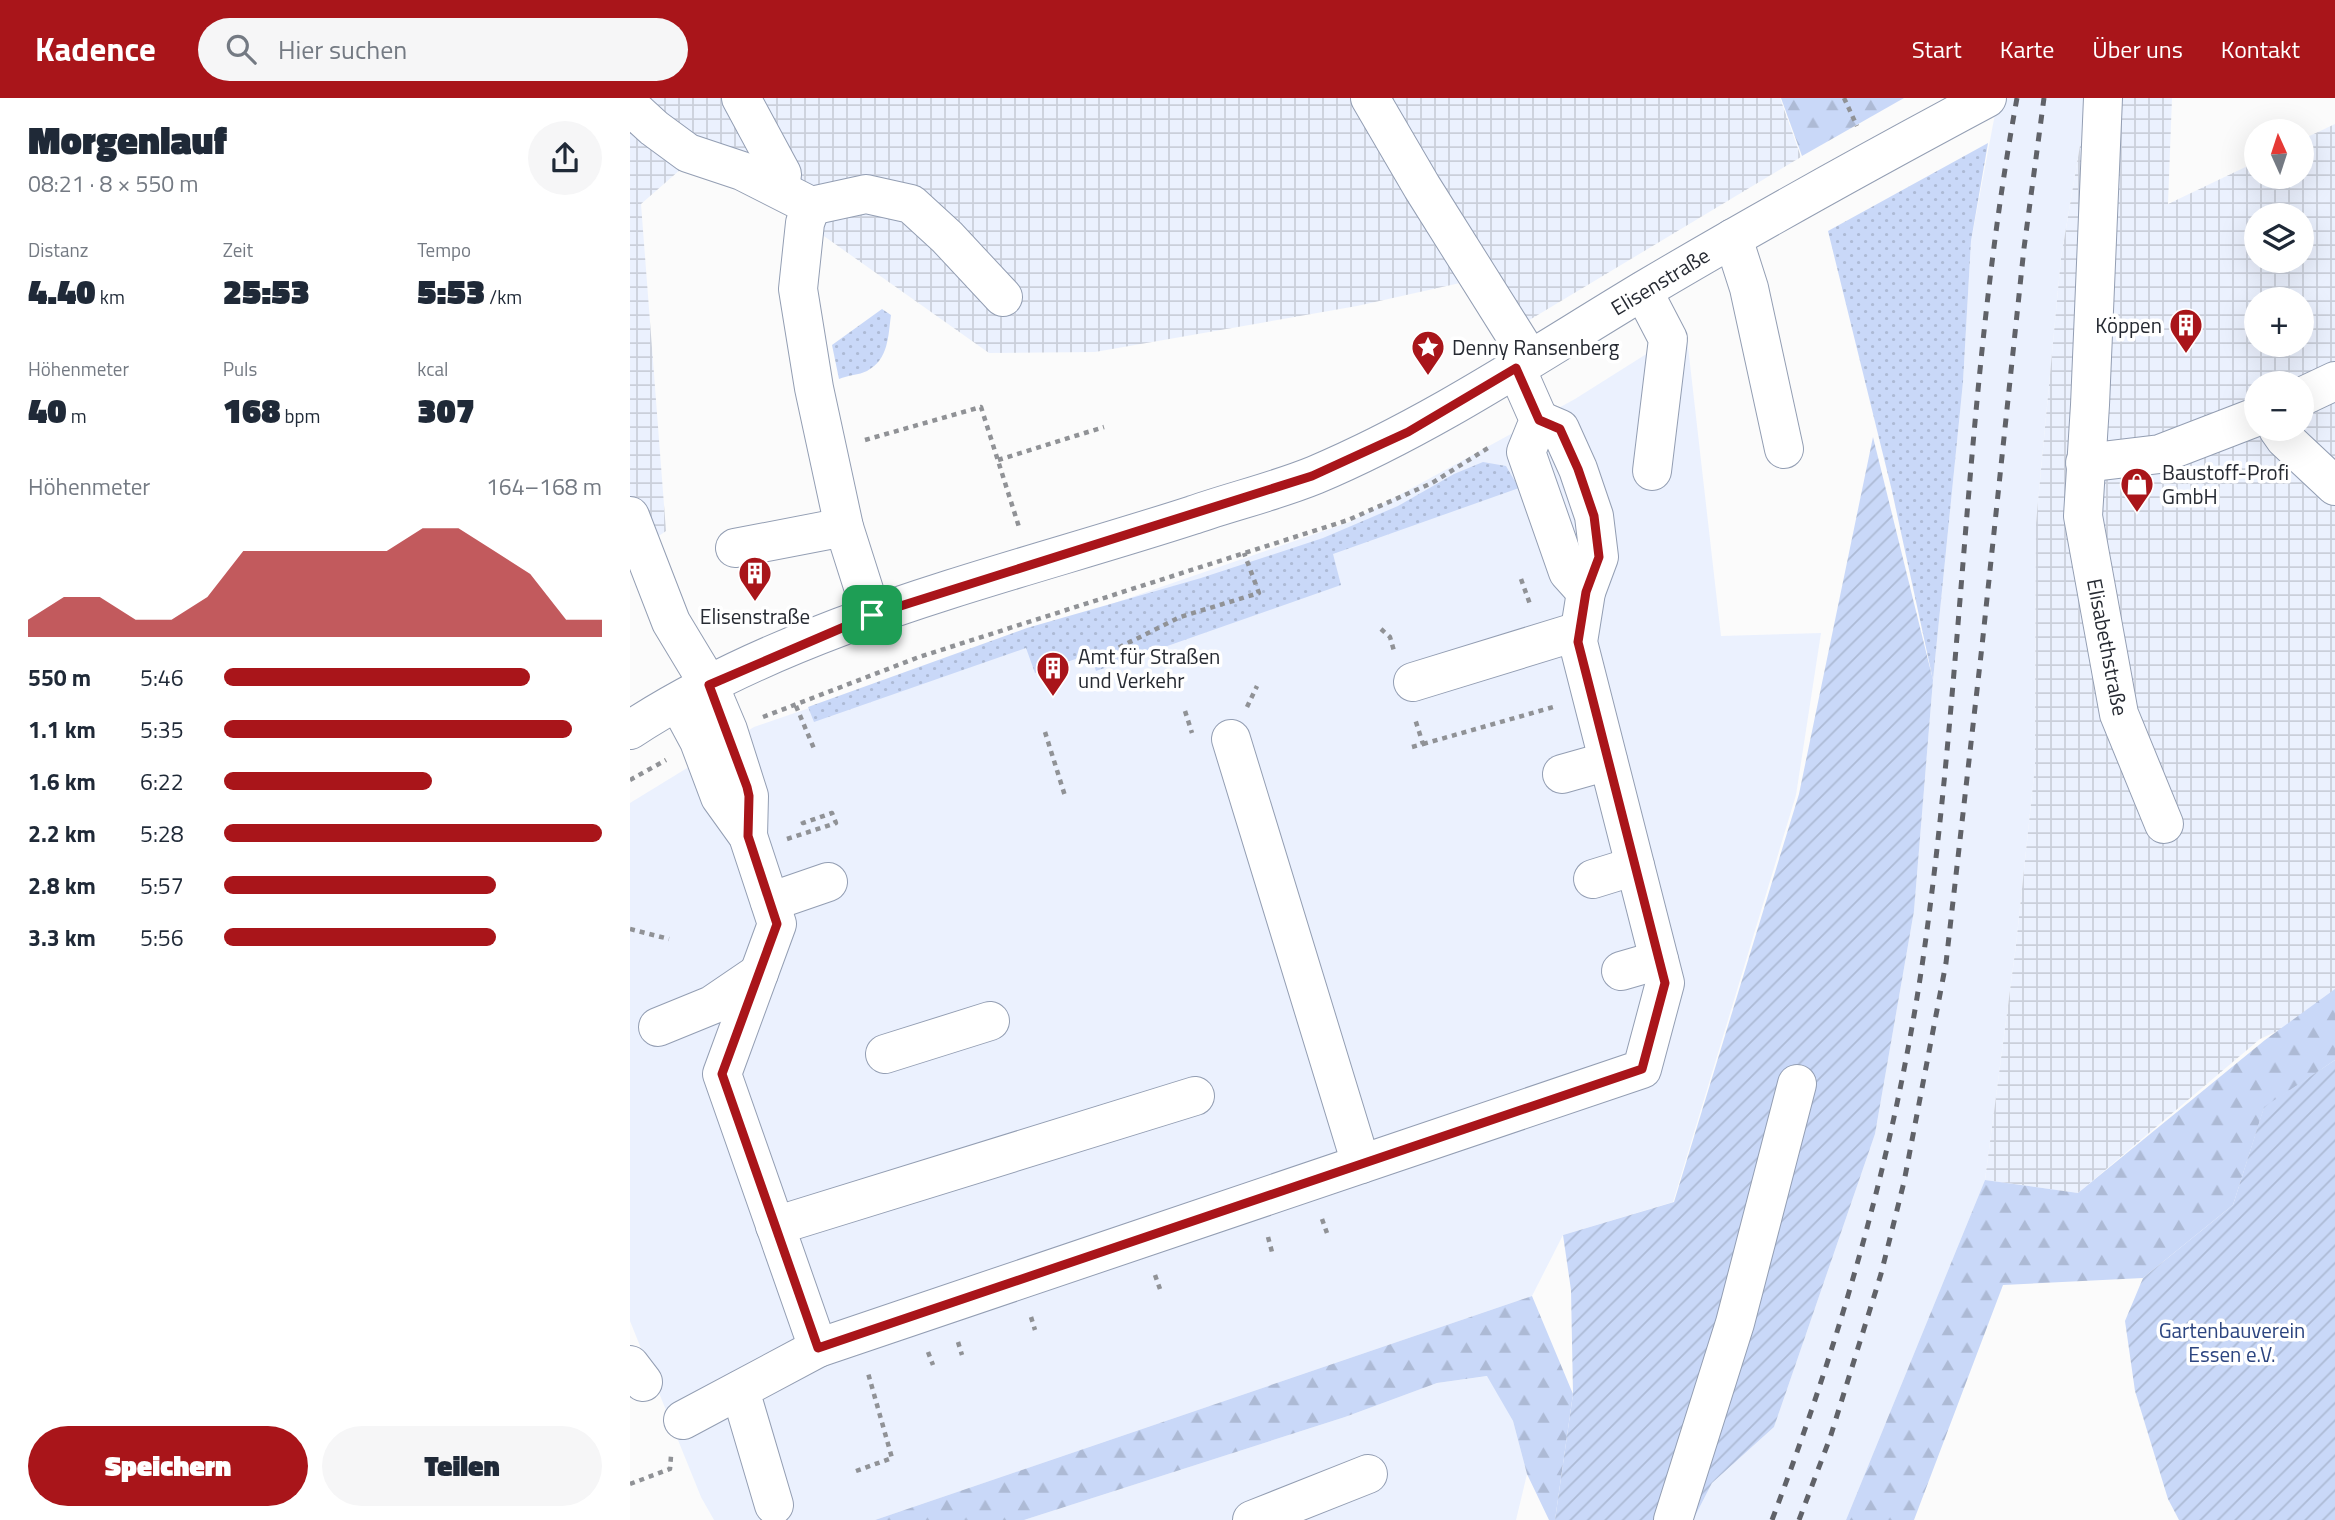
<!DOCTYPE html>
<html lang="de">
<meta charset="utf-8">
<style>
:root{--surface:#fff;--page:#f6f6f7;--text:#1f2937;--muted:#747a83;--accent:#a9151a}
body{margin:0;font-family:"Titillium Web",sans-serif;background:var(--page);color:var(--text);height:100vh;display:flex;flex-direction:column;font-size:26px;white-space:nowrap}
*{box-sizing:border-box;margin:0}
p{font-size:23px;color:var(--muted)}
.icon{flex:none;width:38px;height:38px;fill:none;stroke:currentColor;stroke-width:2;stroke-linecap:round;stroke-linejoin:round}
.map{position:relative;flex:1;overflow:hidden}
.details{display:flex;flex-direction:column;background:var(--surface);width:630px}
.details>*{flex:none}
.needle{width:46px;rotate:357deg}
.controls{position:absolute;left:1614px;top:21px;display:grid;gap:14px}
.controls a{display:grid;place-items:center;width:70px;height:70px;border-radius:50%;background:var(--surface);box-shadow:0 7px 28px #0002;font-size:35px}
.pin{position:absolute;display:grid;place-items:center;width:60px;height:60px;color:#fff;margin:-30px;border-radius:14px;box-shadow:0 4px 10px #0006}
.round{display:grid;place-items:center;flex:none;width:74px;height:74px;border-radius:37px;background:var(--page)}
.headline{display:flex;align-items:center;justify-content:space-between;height:119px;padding:0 28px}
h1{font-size:38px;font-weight:800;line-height:52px}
.figures{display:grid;grid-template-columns:repeat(3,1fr);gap:10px;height:119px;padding:7px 28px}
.figures div{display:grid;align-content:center}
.figures b{font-size:35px;font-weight:800}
.figures small{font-size:19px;font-weight:400}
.figures p{font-size:19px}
.chart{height:196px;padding:14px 28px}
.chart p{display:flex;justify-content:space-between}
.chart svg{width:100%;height:126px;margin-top:7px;fill:var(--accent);opacity:.7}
.action{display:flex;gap:14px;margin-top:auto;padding:14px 28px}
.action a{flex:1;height:80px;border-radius:42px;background:var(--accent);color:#fff;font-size:28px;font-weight:800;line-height:80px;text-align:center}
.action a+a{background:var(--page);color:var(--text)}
ul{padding:0 28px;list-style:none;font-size:23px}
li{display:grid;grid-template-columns:112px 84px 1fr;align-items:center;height:52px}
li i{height:18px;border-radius:9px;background:var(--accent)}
header{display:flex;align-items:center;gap:42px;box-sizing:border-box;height:98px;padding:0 35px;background:var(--accent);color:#fff}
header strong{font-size:33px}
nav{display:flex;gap:38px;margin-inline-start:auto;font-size:24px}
.search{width:490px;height:63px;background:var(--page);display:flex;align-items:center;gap:18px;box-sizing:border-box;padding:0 24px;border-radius:38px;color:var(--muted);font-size:26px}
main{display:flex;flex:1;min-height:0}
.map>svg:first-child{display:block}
</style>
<header>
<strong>Kadence</strong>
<div class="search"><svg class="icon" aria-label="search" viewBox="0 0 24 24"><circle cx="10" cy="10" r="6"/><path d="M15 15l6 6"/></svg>Hier suchen</div>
<nav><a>Start</a><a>Karte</a><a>Über uns</a><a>Kontakt</a></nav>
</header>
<main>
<section class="details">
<div class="headline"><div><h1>Morgenlauf</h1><p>08:21 · 8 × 550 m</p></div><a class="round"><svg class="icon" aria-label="share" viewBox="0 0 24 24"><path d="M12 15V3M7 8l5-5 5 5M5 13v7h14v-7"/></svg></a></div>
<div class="figures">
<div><p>Distanz</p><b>4.40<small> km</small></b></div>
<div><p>Zeit</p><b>25:53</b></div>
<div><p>Tempo</p><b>5:53<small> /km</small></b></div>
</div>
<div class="figures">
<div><p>Höhenmeter</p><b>40<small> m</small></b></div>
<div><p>Puls</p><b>168<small> bpm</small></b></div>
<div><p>kcal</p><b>307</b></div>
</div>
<div class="chart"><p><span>Höhenmeter</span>164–168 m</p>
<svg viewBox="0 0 160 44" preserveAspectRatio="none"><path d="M0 44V38L10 30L20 30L30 38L40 38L50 30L60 14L70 14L80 14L90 14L100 14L110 6L120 6L130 14L140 22L150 38L160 38V44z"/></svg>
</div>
<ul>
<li><b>550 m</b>5:46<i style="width:81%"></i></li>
<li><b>1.1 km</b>5:35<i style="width:92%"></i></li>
<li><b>1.6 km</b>6:22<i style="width:55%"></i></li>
<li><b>2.2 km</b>5:28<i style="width:100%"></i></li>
<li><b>2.8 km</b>5:57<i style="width:72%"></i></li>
<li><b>3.3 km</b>5:56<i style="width:72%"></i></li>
</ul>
<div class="action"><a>Speichern</a><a>Teilen</a></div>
</section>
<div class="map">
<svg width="1705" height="1422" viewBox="0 0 1705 1422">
<defs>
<pattern id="industrial-grid" width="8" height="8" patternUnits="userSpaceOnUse" patternTransform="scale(1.75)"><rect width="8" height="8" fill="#ebf1fe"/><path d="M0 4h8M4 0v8" fill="none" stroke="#cacfda"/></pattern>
<pattern id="grass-dots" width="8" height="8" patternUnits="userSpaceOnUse" patternTransform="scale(1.75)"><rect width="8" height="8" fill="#c9d8f8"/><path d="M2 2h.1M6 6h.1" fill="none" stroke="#adbad5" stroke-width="1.8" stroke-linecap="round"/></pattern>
<pattern id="forest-firs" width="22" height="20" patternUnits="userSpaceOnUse" patternTransform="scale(1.75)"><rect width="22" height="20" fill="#c9d8f8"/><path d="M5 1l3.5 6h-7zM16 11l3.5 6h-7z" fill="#adbad5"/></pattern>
<pattern id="garden-furrows" width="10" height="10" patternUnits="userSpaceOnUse" patternTransform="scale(1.75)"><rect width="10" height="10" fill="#c9d8f8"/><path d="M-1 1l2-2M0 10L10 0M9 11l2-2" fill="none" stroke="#adbad5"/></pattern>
</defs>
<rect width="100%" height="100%" fill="#fbfbfb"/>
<!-- built -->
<g fill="#ebf1fe">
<polygon points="1368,0 1458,0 1431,160 1406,425 1405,668 1386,847 1355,1082 1216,1422 1063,1422 1082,1385 1144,1329 1245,1036 1284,813 1303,582 1333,284 1341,143"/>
<polygon points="1056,231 1091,538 1191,535 1166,697 1043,1104 933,1137 902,1198 245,1422 84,1422 71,1399 0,1223 0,705 124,629 720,424 945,301"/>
<polygon points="858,1278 883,1323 897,1376 886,1422 394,1422 715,1319 807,1285"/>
</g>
<!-- industrial -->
<g fill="url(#industrial-grid)" fill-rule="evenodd">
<polygon points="0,0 1150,0 1171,59 871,239 830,185 727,208 465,254 359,255 150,107 51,71 11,106 36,433 0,458"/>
<path d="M1458 0H1542L1538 106 1626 64V79H1671V42L1705 26V907L1630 941 1448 1095 1355 1082 1386 847 1405 668 1406 425 1431 160ZM1626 117H1671V163H1626ZM1626 201H1671V247H1626ZM1626 285H1671V331H1626Z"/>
</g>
<!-- grass -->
<g fill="url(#grass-dots)">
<polygon points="1358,45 1341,143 1333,284 1303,582 1262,393 1198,133"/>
<path d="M252 211 261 217C258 238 259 261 237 273 229 277 218 277 209 281L202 247Z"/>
<polygon points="853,364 876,368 889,390 703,456 711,487 466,573 460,556 405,575 396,550 184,624 178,609 397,530 571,480 693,440 768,408 824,376"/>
</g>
<!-- forest -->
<g fill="url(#forest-firs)">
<polygon points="1151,0 1274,0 1172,58"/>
<polygon points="1705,891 1705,962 1634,1010 1603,1107 1513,1180 1373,1187 1284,1422 1216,1422 1355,1082 1448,1095 1635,942"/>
<polygon points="902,1198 943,1296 925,1422 919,1422 897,1376 883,1323 857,1278 807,1285 715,1319 394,1422 245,1422"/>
</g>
<!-- garden -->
<g fill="url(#garden-furrows)">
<polygon points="1243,339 1303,582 1284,813 1245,1036 1144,1329 1082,1385 1063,1422 925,1422 943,1296 941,1192 933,1137 1044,1104 1169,696"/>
<polygon points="1705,962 1705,1422 1549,1422 1538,1401 1505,1293 1495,1223 1513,1180 1603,1107 1634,1009"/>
</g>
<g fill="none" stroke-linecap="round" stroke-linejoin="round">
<defs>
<g id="minor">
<polyline points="111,0 152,76 150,91"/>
<polyline points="740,0 792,89 900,261"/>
<polyline points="1473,0 1460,307 1453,418 1489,616 1534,726"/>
<polyline points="0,8 24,30 58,55 112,73 181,108 175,125 168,191 184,290 214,429 242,517"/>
<polyline points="181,108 236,96 281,106 317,139 373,199"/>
<polyline points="1103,140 1119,190 1154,351"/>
<polyline points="1013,193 1038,241 1022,373"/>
<polyline points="886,270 909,322 896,354 938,474 956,494"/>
<polyline points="1671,299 1705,283"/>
<polyline points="1648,331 1655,341 1705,388"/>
<polyline points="1455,365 1530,356 1626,319"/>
<polyline points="0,418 41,524 79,587 98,632 119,698 118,738"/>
<polyline points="105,450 214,429"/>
<polyline points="783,584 949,533"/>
<polyline points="48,604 69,643 90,699 118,738 147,826 92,976 188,1250 1012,971 1035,885 948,544 956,494 969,459 964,418 948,371 930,331 909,322"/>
<path d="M0 632C167 523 375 478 563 417 603 403 646 393 685 377 801 328 906 257 1014 192 1127 125 1241 62 1357 0"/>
<polyline points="601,641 731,1066"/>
<polyline points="932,676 978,663"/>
<polyline points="963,781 1005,768"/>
<polyline points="140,804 198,784"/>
<polyline points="991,873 1029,862"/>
<polyline points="28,929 82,907 129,875"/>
<polyline points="255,956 360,923"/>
<polyline points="145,1128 565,998"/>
<polyline points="0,1267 13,1284"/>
<polyline points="110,1292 144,1407"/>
<polyline points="53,1322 188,1250"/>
<polyline points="622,1422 738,1376"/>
<polyline points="1043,1422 1105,1225 1167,986"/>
</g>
</defs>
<!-- minor casing -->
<use href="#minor" stroke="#939eb3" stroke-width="40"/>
<!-- path -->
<g stroke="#909296" stroke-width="4.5" stroke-dasharray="5 5" stroke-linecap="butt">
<polyline points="1214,0 1227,28"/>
<polyline points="235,342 351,309 389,429"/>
<polyline points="368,362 474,329"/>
<polyline points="891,481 901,509"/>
<polyline points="751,531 760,539 764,553"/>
<polyline points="462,563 550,519 629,495 614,455"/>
<polyline points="166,608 185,653"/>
<polyline points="617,609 627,588"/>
<polyline points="555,613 562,635"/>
<polyline points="133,619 289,559 718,422 802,385 858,350"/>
<polyline points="415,634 435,698"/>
<polyline points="793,646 927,608"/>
<polyline points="782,649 793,646 785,621"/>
<polyline points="0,682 36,662"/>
<polyline points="157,741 206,725 202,715 173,725 171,719"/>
<polyline points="0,831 39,841"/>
<polyline points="692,1121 697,1135"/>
<polyline points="638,1139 642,1154"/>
<polyline points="525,1177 530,1191"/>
<polyline points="401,1219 405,1232"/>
<polyline points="328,1244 332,1257"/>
<polyline points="298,1254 303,1267"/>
<polyline points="226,1373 262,1360 238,1275"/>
<polyline points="0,1386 40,1371 41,1358"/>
</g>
<!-- minor -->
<use href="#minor" stroke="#fff" stroke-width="38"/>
<!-- rail -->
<g stroke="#606268" stroke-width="5" stroke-dasharray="9 9" stroke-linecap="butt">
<path d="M1142 1422C1211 1240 1265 1053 1293 861 1334 575 1335 284 1387 0"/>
<polyline points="1169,1422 1200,1340 1251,1176 1274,1084 1316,865 1352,548 1394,150 1414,0"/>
</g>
</g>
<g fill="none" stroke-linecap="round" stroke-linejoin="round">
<defs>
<polygon id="route" points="886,270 909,322 930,331 948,371 964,418 969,459 956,494 948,544 1035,885 1012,971 188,1250 92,976 147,826 118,738 119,698 117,689 79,587 242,517 682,378 778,334"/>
</defs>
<!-- route casing -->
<use href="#route" stroke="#fff" stroke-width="14"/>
<!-- route -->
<use href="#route" stroke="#a9151a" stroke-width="9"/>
</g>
<!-- icons -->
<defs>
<symbol id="building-pin" viewBox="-11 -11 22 30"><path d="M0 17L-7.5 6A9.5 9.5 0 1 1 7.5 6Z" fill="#a9151a" stroke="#fff"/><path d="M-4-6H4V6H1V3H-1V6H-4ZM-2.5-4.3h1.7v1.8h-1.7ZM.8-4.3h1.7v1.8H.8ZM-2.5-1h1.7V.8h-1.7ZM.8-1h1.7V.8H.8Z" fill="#fff"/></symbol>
<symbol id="sight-pin" viewBox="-11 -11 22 30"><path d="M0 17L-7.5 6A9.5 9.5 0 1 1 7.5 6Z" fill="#a9151a" stroke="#fff"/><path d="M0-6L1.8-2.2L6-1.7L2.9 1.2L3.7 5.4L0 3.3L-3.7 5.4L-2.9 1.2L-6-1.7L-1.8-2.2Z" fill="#fff"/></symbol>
<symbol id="shop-pin" viewBox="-11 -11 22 30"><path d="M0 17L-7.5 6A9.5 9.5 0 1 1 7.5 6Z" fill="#a9151a" stroke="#fff"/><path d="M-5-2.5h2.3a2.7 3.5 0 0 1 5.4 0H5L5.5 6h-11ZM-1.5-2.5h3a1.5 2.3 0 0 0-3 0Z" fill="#fff"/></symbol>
</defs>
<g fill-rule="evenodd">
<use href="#building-pin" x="1537" y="208" width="38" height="52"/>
<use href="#sight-pin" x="779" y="230" width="38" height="52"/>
<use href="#shop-pin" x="1488" y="367" width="38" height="52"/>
<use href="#building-pin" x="106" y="456" width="38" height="52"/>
<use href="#building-pin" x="404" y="551" width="38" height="52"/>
</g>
<g text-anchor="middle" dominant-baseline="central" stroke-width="7" stroke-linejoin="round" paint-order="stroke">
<!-- street labels -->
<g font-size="21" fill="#272b33" stroke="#fff">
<text transform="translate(1030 183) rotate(-31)">Elisenstraße</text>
<text transform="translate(1478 549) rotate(79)">Elisabethstraße</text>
</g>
<!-- poi labels -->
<g font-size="21" fill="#272b33" stroke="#fff" text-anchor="start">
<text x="1532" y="227" text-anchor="end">Köppen</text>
<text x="822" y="249">Denny Ransenberg</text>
<text x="1532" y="374">Baustoff-Profi<tspan x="1532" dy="24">GmbH</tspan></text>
<text x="125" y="518" text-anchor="middle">Elisenstraße</text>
<text x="448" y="558">Amt für Straßen<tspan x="448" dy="24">und Verkehr</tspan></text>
</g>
<!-- park labels -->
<g font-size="21" fill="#2c4580" stroke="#fff">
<text x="1602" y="1232">Gartenbauverein<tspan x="1602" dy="24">Essen e.V.</tspan></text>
</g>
</g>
</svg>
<div class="controls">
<a><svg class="needle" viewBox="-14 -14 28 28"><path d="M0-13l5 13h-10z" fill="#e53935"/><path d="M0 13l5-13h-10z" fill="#747a83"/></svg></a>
<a><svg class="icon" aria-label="layers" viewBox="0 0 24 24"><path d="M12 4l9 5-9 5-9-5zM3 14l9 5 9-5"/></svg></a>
<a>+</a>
<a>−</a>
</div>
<div class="pin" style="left:242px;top:517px;background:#1e9e55"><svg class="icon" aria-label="arrive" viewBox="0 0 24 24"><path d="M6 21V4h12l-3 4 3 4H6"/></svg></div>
</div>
</main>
